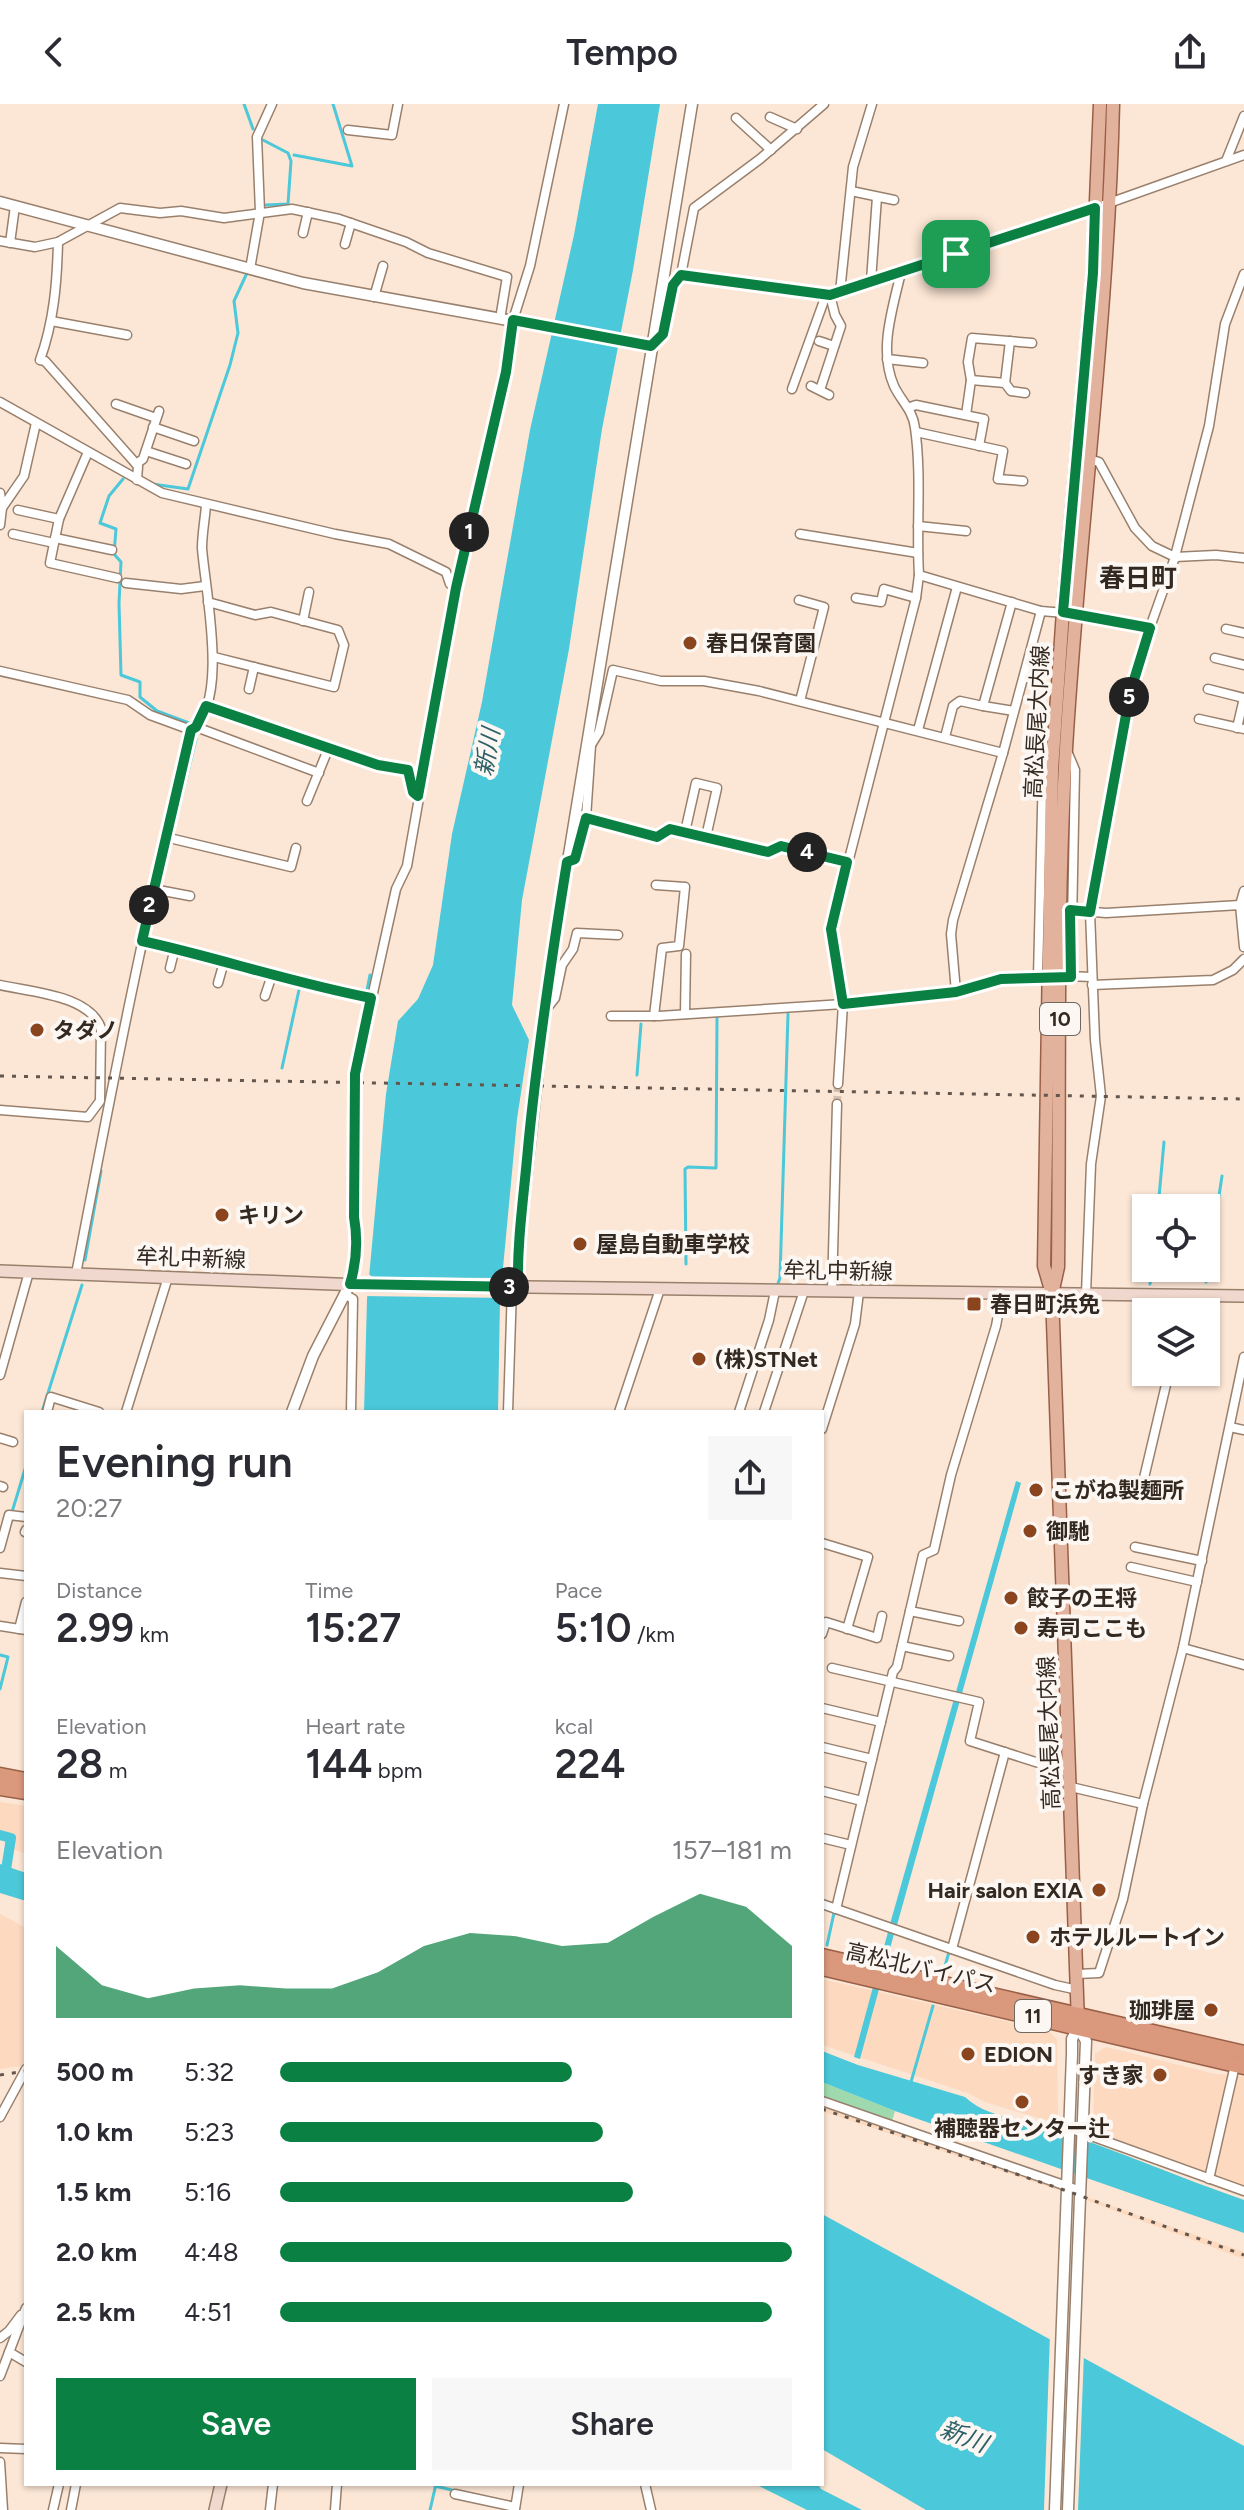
<!DOCTYPE html>
<meta charset="utf-8">
<style>
:root{--surface:#fff;--page:#f7f7f7;--text:#2b2b33;--muted:#7c7c81;--accent:#0b8043}
body{margin:0;font-family:Figtree,"Noto Sans JP",sans-serif;background:var(--page);color:var(--text);height:100vh;display:flex;flex-direction:column;font-size:30px;white-space:nowrap}
*{box-sizing:border-box;margin:0}
p{font-size:26px;color:var(--muted)}
.icon{flex:none;width:44px;height:44px;fill:none;stroke:currentColor;stroke-width:2;stroke-linecap:round;stroke-linejoin:round}
.map{position:relative;flex:1;overflow:hidden}
.sheet{position:absolute;left:24px;top:1306px;width:800px;height:1076px;display:flex;flex-direction:column;background:var(--surface);border-radius:0px;box-shadow:0 2px 6px #0004}
.sheet>*{flex:none}
.controls{position:absolute;left:1132px;top:1090px;display:grid;gap:16px}
.controls a{display:grid;place-items:center;width:88px;height:88px;border-radius:0px;background:var(--surface);box-shadow:0 2px 6px #0004;font-size:40px}
.pin{position:absolute;display:grid;place-items:center;width:68px;height:68px;color:#fff;margin:-34px;border-radius:16px;box-shadow:0 4px 12px #0006}
.km{position:absolute;width:40px;height:40px;margin:-20px;border-radius:50%;background:#222;color:#fff;font-size:22px;line-height:40px;text-align:center}
.round{display:grid;place-items:center;flex:none;width:84px;height:84px;border-radius:0px;background:var(--page)}
.summary{display:flex;align-items:center;justify-content:space-between;height:136px;padding:0 32px}
h1{font-size:44px;font-weight:600;line-height:60px}
.stats{display:grid;grid-template-columns:repeat(3,1fr);gap:12px;height:136px;padding:8px 32px}
.stats div{display:grid;align-content:center}
.stats b{font-size:40px;font-weight:600}
.stats small{font-size:22px;font-weight:400}
.stats p{font-size:22px}
.chart{height:224px;padding:16px 32px}
.chart p{display:flex;justify-content:space-between}
.chart svg{width:100%;height:144px;margin-top:8px;fill:var(--accent);opacity:.7}
.action{display:flex;gap:16px;margin-top:auto;padding:16px 32px}
.action a{flex:1;height:92px;border-radius:0px;background:var(--accent);color:#fff;font-size:32px;font-weight:600;line-height:92px;text-align:center}
.action a+a{background:var(--page);color:var(--text)}
ul{padding:0 32px;list-style:none;font-size:26px}
li{display:grid;grid-template-columns:128px 96px 1fr;align-items:center;height:60px}
li i{height:20px;border-radius:10px;background:var(--accent)}
header{display:flex;justify-content:space-between;align-items:center;height:104px;padding:0 32px;background:var(--surface);font-size:36px;font-weight:600}
.map>svg:first-child{display:block}
</style>
<header><svg class="icon" aria-label="back" viewBox="0 0 24 24"><path d="M15 5l-7 7 7 7"/></svg>Tempo<svg class="icon" aria-label="share" viewBox="0 0 24 24"><path d="M12 15V3M7 8l5-5 5 5M5 13v7h14v-7"/></svg></header>
<div class="map">
<svg width="1244" height="2406" viewBox="0 0 1244 2406">
<rect width="100%" height="100%" fill="#fce6d5"/>
<!-- built -->
<g fill="#fcd9bf">
<polygon points="0,1698 26,1702 26,1750 13,1745 16,1733 0,1728"/>
<polygon points="0,1810 26,1824 26,1955 23,1961 26,1961 26,1974 15,1975 21,1962 0,1965"/>
<polygon points="822,1875 1049,1927 1057,1936 1058,2020 985,1998 968,1989 822,1941"/>
<polygon points="1106,1943 1215,1970 1231,1971 1208,2072 1093,2029 1095,1950"/>
<polygon points="1235,1971 1244,1973 1244,2085 1212,2073"/>
<polygon points="822,2001 1244,2148 1244,2155 1067,2089 822,2007"/>
</g>
<!-- green -->
<polygon fill="#9fdaae" points="822,1978 895,2007 892,2017 822,1993"/>
<!-- water -->
<g fill="#4bc8d9">
<polygon points="598,0 660,0 633,166 602,325 569,545 522,796 512,901 529,936 517,1015 500,1196 498,1308 364,1308 367,1195 386,990 398,917 418,895 433,861 452,730 482,598 530,326 574,131"/>
<polygon points="1016,1377 1021,1379 897,1821 890,1820"/>
<polygon points="0,1760 26,1769 26,1797 0,1789"/>
<polygon points="888,1828 894,1830 860,1955 854,1953"/>
<path d="M822 1947 858 1961 965 1993C988 2015 1028 2016 1057 2026 1120 2048 1181 2074 1244 2096V2129L895 2007 822 1978Z"/>
<polygon points="822,2110 1244,2342 1244,2406 926,2406 822,2345"/>
<polygon points="755,2380 818,2380 821,2385 862,2406 807,2406"/>
</g>
<!-- pier -->
<g fill="#fce6d5">
<polygon points="365,1168 373,1173 497,1174 506,1169 504,1194 363,1192"/>
<polygon points="1050,2230 1084,2248 1078,2406 1044,2406"/>
</g>
<g fill="none" stroke-linecap="round" stroke-linejoin="round">
<!-- stream -->
<g stroke="#4bc8d9" stroke-width="3">
<polyline points="244,0 253,25"/>
<polyline points="263,36 288,49 291,57 288,100 266,101"/>
<polyline points="294,51 352,62 333,0"/>
<polyline points="123,375 109,392 100,419 116,425 114,450 121,458 119,499 121,571 140,578 140,593 157,607 189,619 196,635 144,849"/>
<polyline points="152,380 188,385 230,261 238,229 234,197 247,169"/>
<polyline points="282,964 299,886"/>
<polyline points="351,967 370,871"/>
<polyline points="637,971 641,920"/>
<polyline points="1158,1104 1164,1038"/>
<polyline points="85,1156 101,1067"/>
<polyline points="686,1160 685,1065 688,1063 716,1064 717,914"/>
<polyline points="1206,1178 1222,1072"/>
<polyline points="1150,1180 1152,1164"/>
<polyline points="777,1182 780,1174 788,910"/>
<polyline points="42,1308 82,1181"/>
<polyline points="12,1408 26,1362"/>
<polyline points="0,1551 8,1553 0,1585"/>
<polyline points="827,1841 834,1809"/>
<polyline points="943,1869 949,1848"/>
<polyline points="911,1978 933,1902"/>
<polyline points="435,2382 456,2387"/>
<polyline points="430,2406 436,2380"/>
</g>
<!-- canal -->
<polyline stroke="#4bc8d9" stroke-width="10" points="0,1731 11,1734 5,1772"/>
<!-- minor-tunnel -->
<polyline stroke="#d4c0b1" stroke-width="8" stroke-dasharray="8 4" stroke-linecap="butt" points="837,1000 838,980"/>
<defs>
<g id="minor">
<polyline points="770,13 797,25"/>
<polyline points="736,14 771,46"/>
<polyline points="348,26 392,31 398,0"/>
<polyline points="1226,57 1244,12"/>
<polyline points="851,87 894,96"/>
<polyline points="303,129 308,108"/>
<polyline points="0,137 35,143 58,138"/>
<polyline points="10,139 15,102"/>
<polyline points="345,140 351,119"/>
<polyline points="250,165 260,108 257,33 272,0"/>
<polyline points="681,171 694,104 760,55 824,0"/>
<polyline points="871,177 877,93"/>
<polyline points="840,188 853,63 872,0"/>
<polyline points="374,193 383,162"/>
<polyline points="51,217 127,231"/>
<polyline points="819,237 834,242"/>
<polyline points="651,242 663,230 673,181 681,171 830,191 1095,104 1244,51"/>
<polyline points="887,255 923,259"/>
<polyline points="971,276 1005,279 1011,287 1025,289"/>
<polyline points="1005,279 1010,237"/>
<polyline points="811,282 829,291"/>
<polyline points="792,285 826,191"/>
<polyline points="820,286 841,222 835,211 830,191"/>
<polyline points="0,298 162,389 335,430 389,440 446,468 450,480 456,484"/>
<polyline points="116,300 156,314"/>
<polyline points="910,303 916,301 984,315 979,342"/>
<polyline points="966,311 971,276 968,258 972,234 1032,239"/>
<polyline points="153,323 194,337"/>
<polyline points="916,328 1003,347 998,375 1023,377"/>
<polyline points="146,347 186,360"/>
<polyline points="88,348 59,415 50,459 117,474"/>
<polyline points="1089,355 1099,358 1135,424 1152,442 1175,453 1216,451 1244,454"/>
<polyline points="136,360 143,355 159,307"/>
<path d="M137 376 138 362 45 257 40 256C54 217 57 179 58 138L120 104 160 109 181 107 224 114 292 105 339 115 406 138 428 149 507 173 500 215"/>
<polyline points="0,389 2,404 24,372 36,319"/>
<polyline points="18,406 59,415"/>
<polyline points="0,421 2,404"/>
<polyline points="918,422 966,427"/>
<polyline points="13,430 54,439"/>
<polyline points="800,430 918,449"/>
<polyline points="55,434 112,446"/>
<polyline points="919,471 1041,507 1076,510 1150,524"/>
<polyline points="126,479 181,485 205,482"/>
<polyline points="856,494 881,498 884,485 916,494"/>
<polyline points="799,496 824,503 800,597"/>
<polyline points="208,498 255,511 271,508 338,526 344,541 334,583 214,553"/>
<polyline points="303,517 309,488"/>
<polyline points="1226,525 1244,529"/>
<polyline points="1215,554 1244,561"/>
<polyline points="0,567 128,596 150,611 191,626"/>
<polyline points="249,585 254,563"/>
<polyline points="1208,585 1244,594"/>
<polyline points="206,602 378,661 408,666 413,688 418,692"/>
<polyline points="983,602 1014,607"/>
<polyline points="1199,615 1244,625"/>
<polyline points="196,623 319,669"/>
<polyline points="1237,624 1244,594"/>
<polyline points="918,626 957,483"/>
<polyline points="945,633 953,602 960,597 983,602 1012,498"/>
<polyline points="588,640 591,641 599,628 613,566 661,577 704,577 759,587 1003,649"/>
<polyline points="591,641 586,714 657,733 670,725 768,748 781,742 847,758"/>
<polyline points="1067,647 1075,666 1071,873"/>
<polyline points="307,697 329,643"/>
<polyline points="685,728 696,679 717,684 706,733"/>
<polyline points="165,733 291,763 296,744"/>
<polyline points="567,758 575,755 586,714"/>
<polyline points="153,785 190,792"/>
<polyline points="1244,787 1240,801 1244,843"/>
<polyline points="1070,806 1106,809 1240,801"/>
<path d="M142 837C219 854 293 879 371 894"/>
<polyline points="170,864 175,844"/>
<polyline points="1066,872 1092,873"/>
<polyline points="1038,873 1043,664 1052,648"/>
<polyline points="218,879 224,858"/>
<path d="M0 881C31 888 89 891 101 924L100 997 88 1013 0 1006"/>
<polyline points="1092,881 1213,876 1233,866 1244,855"/>
<polyline points="956,888 951,830 953,816 1003,649 1041,507"/>
<polyline points="265,892 272,871"/>
<polyline points="544,908 555,894 562,861 573,845 577,829 618,831"/>
<polyline points="685,910 686,850"/>
<polyline points="611,912 659,912 843,900 956,888 1001,875 1043,873"/>
<polyline points="654,912 662,844 679,842 685,783 656,781"/>
<path d="M838 980 843 900 831 825 916 494 919 471C916 423 922 372 915 324 913 306 901 297 894 282 878 246 893 204 901 168"/>
<path d="M76 1170C111 988 146 807 191 626 230 599 205 486 202 444 202 430 205 415 206 401"/>
<path d="M350 1180C357 1158 358 1136 354 1113L355 970 396 785 407 762 456 484 506 268 513 216 530 162 564 0"/>
<polyline points="832,1187 837,1000"/>
<polyline points="344,1190 353,1195 351,1308"/>
<polyline points="1086,1190 1091,1060 1101,992 1095,936 1090,808 1130,589 1138,557 1174,456 1209,322 1225,220 1244,170"/>
<polyline points="1183,1208 1186,1192"/>
<polyline points="1244,1253 1183,1544 1244,1561"/>
<polyline points="0,1271 29,1168"/>
<polyline points="47,1308 51,1293 99,1308"/>
<polyline points="126,1308 168,1173"/>
<polyline points="508,1308 512,1183"/>
<polyline points="619,1308 660,1185"/>
<polyline points="739,1308 769,1216 775,1187"/>
<polyline points="764,1308 804,1187"/>
<polyline points="1230,1323 1244,1326"/>
<polyline points="822,1325 855,1220 859,1188"/>
<polyline points="0,1334 13,1338"/>
<polyline points="1144,1374 1169,1268"/>
<polyline points="0,1382 3,1383"/>
<polyline points="25,1428 26,1426"/>
<polyline points="822,1439 868,1453 847,1525"/>
<polyline points="1135,1443 1202,1457"/>
<polyline points="0,1444 9,1411 26,1413"/>
<polyline points="1131,1463 1197,1478"/>
<polyline points="0,1469 26,1472"/>
<polyline points="910,1507 959,1517"/>
<polyline points="0,1522 26,1526"/>
<polyline points="19,1525 26,1498"/>
<polyline points="822,1530 826,1518 877,1534 882,1512"/>
<polyline points="902,1542 949,1552"/>
<polyline points="832,1564 979,1598 970,1637 1070,1669"/>
<polyline points="822,1604 881,1618"/>
<polyline points="822,1643 872,1655"/>
<polyline points="1071,1683 1143,1700 1183,1544"/>
<polyline points="822,1687 862,1697"/>
<polyline points="822,1734 851,1741"/>
<polyline points="822,1800 1055,1881 1078,1886"/>
<polyline points="836,1805 893,1568 897,1563 923,1451 934,1446 951,1371 996,1222 1002,1189"/>
<polyline points="952,1845 1005,1648"/>
<polyline points="1077,1870 1099,1869 1123,1795 1143,1700"/>
<polyline points="822,1997 1078,2086"/>
<polyline points="0,2013 26,1965"/>
<polyline points="1069,2024 1244,2087"/>
<polyline points="1209,2075 1235,1961"/>
<polyline points="0,2234 9,2227 21,2211"/>
<polyline points="9,2248 26,2258"/>
<polyline points="0,2272 26,2204"/>
<polyline points="0,2344 26,2345"/>
<polyline points="0,2358 3,2406"/>
<polyline points="645,2380 651,2406"/>
<polyline points="455,2390 515,2403"/>
<polyline points="515,2405 519,2380"/>
<polyline points="53,2406 59,2380"/>
<polyline points="71,2406 76,2380"/>
<polyline points="270,2406 273,2380"/>
<polyline points="335,2406 337,2380"/>
</g>
<g id="tertiary">
<polyline points="0,98 303,179 651,242"/>
<polyline points="518,1183 518,1151 546,891 692,0"/>
<polyline points="292,1308 313,1252 350,1180"/>
<polyline points="1055,2406 1072,1950 1072,1935 1078,1923"/>
<polyline points="1068,2406 1086,1937 1078,1923"/>
</g>
<g id="secondary">
<polyline points="0,1167 360,1181 1244,1192"/>
<polyline points="215,2406 221,2380"/>
</g>
<g id="primary">
<polyline points="1051,1186 1044,1162 1052,665 1064,493 1093,169 1100,0"/>
<path d="M1078 1919 1052 1190 1058 1163C1060 997 1056 829 1065 662 1077 441 1108 221 1113 0"/>
</g>
<g id="trunk">
<polyline points="0,1671 26,1676"/>
<polyline points="0,1684 26,1688"/>
<polyline points="822,1852 1244,1949"/>
<polyline points="822,1864 1244,1963"/>
</g>
</defs>
<!-- minor casing -->
<use href="#minor" stroke="#99806d" stroke-width="11"/>
<!-- tertiary casing -->
<use href="#tertiary" stroke="#99806d" stroke-width="13"/>
<!-- secondary casing -->
<use href="#secondary" stroke="#99806d" stroke-width="14"/>
<!-- primary casing -->
<use href="#primary" stroke="#9a6047" stroke-width="15"/>
<!-- trunk casing -->
<use href="#trunk" stroke="#9a6047" stroke-width="17"/>
<!-- minor -->
<use href="#minor" stroke="#fff" stroke-width="8"/>
<!-- tertiary -->
<use href="#tertiary" stroke="#fff" stroke-width="10"/>
<!-- secondary -->
<use href="#secondary" stroke="#f1d8ce" stroke-width="11"/>
<!-- primary -->
<use href="#primary" stroke="#e3b29d" stroke-width="12"/>
<!-- trunk -->
<use href="#trunk" stroke="#da987c" stroke-width="14"/>
<!-- rail -->
<g stroke="#64564c" stroke-width="3" stroke-dasharray="4 8" stroke-linecap="butt">
<polyline points="0,972 1244,995"/>
<polyline points="0,1971 26,1967"/>
<polyline points="822,2005 1067,2087 1244,2151"/>
</g>
<defs>
<polyline id="minor-bridge" points="1043,873 1066,872"/>
</defs>
<!-- minor-bridge casing -->
<use href="#minor-bridge" stroke="#99806d" stroke-width="11" stroke-linecap="butt"/>
<!-- minor-bridge -->
<use href="#minor-bridge" stroke="#fff" stroke-width="8"/>
</g>
<g fill="none" stroke-linecap="round" stroke-linejoin="round">
<defs>
<path id="route" d="M1095 104 1093 169 1063 508 1150 524 1130 589 1090 808 1070 806 1071 873 1001 875 956 888 843 900 831 825 847 758 781 742 768 748 670 725 657 733 586 714 575 755 567 758C551 857 536 955 527 1055 523 1098 517 1140 518 1183L350 1180C357 1157 358 1136 354 1113L355 970 371 894C293 879 219 854 142 837L191 626 196 623 206 602 378 661 408 666 413 688 418 692 456 484 506 268 513 216 651 242 663 230 673 181 681 171 830 191Z"/>
</defs>
<!-- route casing -->
<use href="#route" stroke="#fff" stroke-width="16"/>
<!-- route -->
<use href="#route" stroke="#0b8043" stroke-width="10"/>
</g>
<!-- markers -->
<g fill="#8a441e" stroke="#fcf7f2" stroke-width="3">
<circle cx="690" cy="539" r="8"/>
<circle cx="37" cy="926" r="8"/>
<circle cx="222" cy="1111" r="8"/>
<circle cx="580" cy="1140" r="8"/>
<rect x="966" y="1192" width="16" height="16" rx="4"/>
<circle cx="699" cy="1255" r="8"/>
<circle cx="1036" cy="1386" r="8"/>
<circle cx="1030" cy="1427" r="8"/>
<circle cx="1011" cy="1494" r="8"/>
<circle cx="1021" cy="1524" r="8"/>
<circle cx="1099" cy="1786" r="8"/>
<circle cx="1033" cy="1833" r="8"/>
<circle cx="1211" cy="1906" r="8"/>
<circle cx="968" cy="1950" r="8"/>
<circle cx="1160" cy="1971" r="8"/>
<circle cx="1022" cy="1998" r="8"/>
</g>
<g text-anchor="middle" dominant-baseline="central" stroke-width="8" stroke-linejoin="round" paint-order="stroke">
<!-- shield labels -->
<g fill="#fcf7f2" stroke="#706760" stroke-width="2">
<rect x="1040" y="899" width="40" height="32" rx="6"/>
<rect x="1015" y="1896" width="36" height="32" rx="6"/>
</g>
<g font-size="20" font-weight="bold" fill="#342921">
<text x="1060" y="915">10</text>
<text x="1033" y="1912">11</text>
</g>
<!-- poi labels -->
<g font-size="22" font-weight="bold" fill="#342921" stroke="#fcf7f2" text-anchor="start">
<text x="706" y="539">春日保育園</text>
<text x="53" y="926">タダノ</text>
<text x="238" y="1111">キリン</text>
<text x="596" y="1140">屋島自動車学校</text>
<text x="990" y="1200">春日町浜免</text>
<text x="715" y="1255">(株)STNet</text>
<text x="1052" y="1386">こがね製麺所</text>
<text x="1046" y="1427">御馳</text>
<text x="1027" y="1494">餃子の王将</text>
<text x="1037" y="1524">寿司ここも</text>
<text x="1083" y="1786" text-anchor="end">Hair salon EXIA</text>
<text x="1049" y="1833">ホテルルートイン</text>
<text x="1195" y="1906" text-anchor="end">珈琲屋</text>
<text x="984" y="1950">EDION</text>
<text x="1144" y="1971" text-anchor="end">すき家</text>
<text x="1022" y="2024" text-anchor="middle">補聴器センター辻</text>
</g>
<!-- street labels -->
<g font-size="22" fill="#342921" stroke="#fcf7f2">
<text transform="translate(1037 618) rotate(-87)">高松長尾大内線</text>
<text transform="translate(191 1154) rotate(2)">牟礼中新線</text>
<text transform="translate(838 1167) rotate(1)">牟礼中新線</text>
<text transform="translate(1049 1629) rotate(-92)">高松長尾大内線</text>
<text transform="translate(921 1864) rotate(13)">高松北バイパス</text>
</g>
<!-- water labels -->
<g font-size="24" font-style="italic" fill="#2d6168" stroke="#fcf7f2">
<text transform="translate(487 648) rotate(-80)">新川</text>
<text transform="translate(964 2332) rotate(21)">新川</text>
</g>
<!-- quarter labels -->
<g font-size="26" font-weight="bold" fill="#342921" stroke="#fcf7f2">
<text x="1138" y="474">春日町</text>
</g>
</g>
</svg>
<div class="controls">
<a><svg class="icon" aria-label="locate" viewBox="0 0 24 24"><circle cx="12" cy="12" r="6"/><path d="M12 2v4M12 18v4M2 12h4M18 12h4"/></svg></a>
<a><svg class="icon" aria-label="layers" viewBox="0 0 24 24"><path d="M12 4l9 5-9 5-9-5zM3 14l9 5 9-5"/></svg></a>
</div>
<div class="pin" style="left:956px;top:150px;background:#1e9e55"><svg class="icon" aria-label="arrive" viewBox="0 0 24 24"><path d="M6 21V4h12l-3 4 3 4H6"/></svg></div>
<b class="km" style="left:469px;top:428px">1</b>
<b class="km" style="left:149px;top:801px">2</b>
<b class="km" style="left:509px;top:1183px">3</b>
<b class="km" style="left:807px;top:748px">4</b>
<b class="km" style="left:1129px;top:593px">5</b>
<section class="sheet">
<div class="summary"><div><h1>Evening run</h1><p>20:27</p></div><a class="round"><svg class="icon" aria-label="share" viewBox="0 0 24 24"><path d="M12 15V3M7 8l5-5 5 5M5 13v7h14v-7"/></svg></a></div>
<div class="stats">
<div><p>Distance</p><b>2.99<small> km</small></b></div>
<div><p>Time</p><b>15:27</b></div>
<div><p>Pace</p><b>5:10<small> /km</small></b></div>
</div>
<div class="stats">
<div><p>Elevation</p><b>28<small> m</small></b></div>
<div><p>Heart rate</p><b>144<small> bpm</small></b></div>
<div><p>kcal</p><b>224</b></div>
</div>
<div class="chart"><p><span>Elevation</span>157–181 m</p>
<svg viewBox="0 0 160 44" preserveAspectRatio="none"><path d="M0 44V22L10 34L20 38L30 35L40 34L50 35L60 35L70 30L80 22L90 18L100 19L110 22L120 21L130 13L140 6L150 10L160 22V44z"/></svg>
</div>
<ul>
<li><b>500 m</b>5:32<i style="width:57%"></i></li>
<li><b>1.0 km</b>5:23<i style="width:63%"></i></li>
<li><b>1.5 km</b>5:16<i style="width:69%"></i></li>
<li><b>2.0 km</b>4:48<i style="width:100%"></i></li>
<li><b>2.5 km</b>4:51<i style="width:96%"></i></li>
</ul>
<div class="action"><a>Save</a><a>Share</a></div>
</section>
</div>
